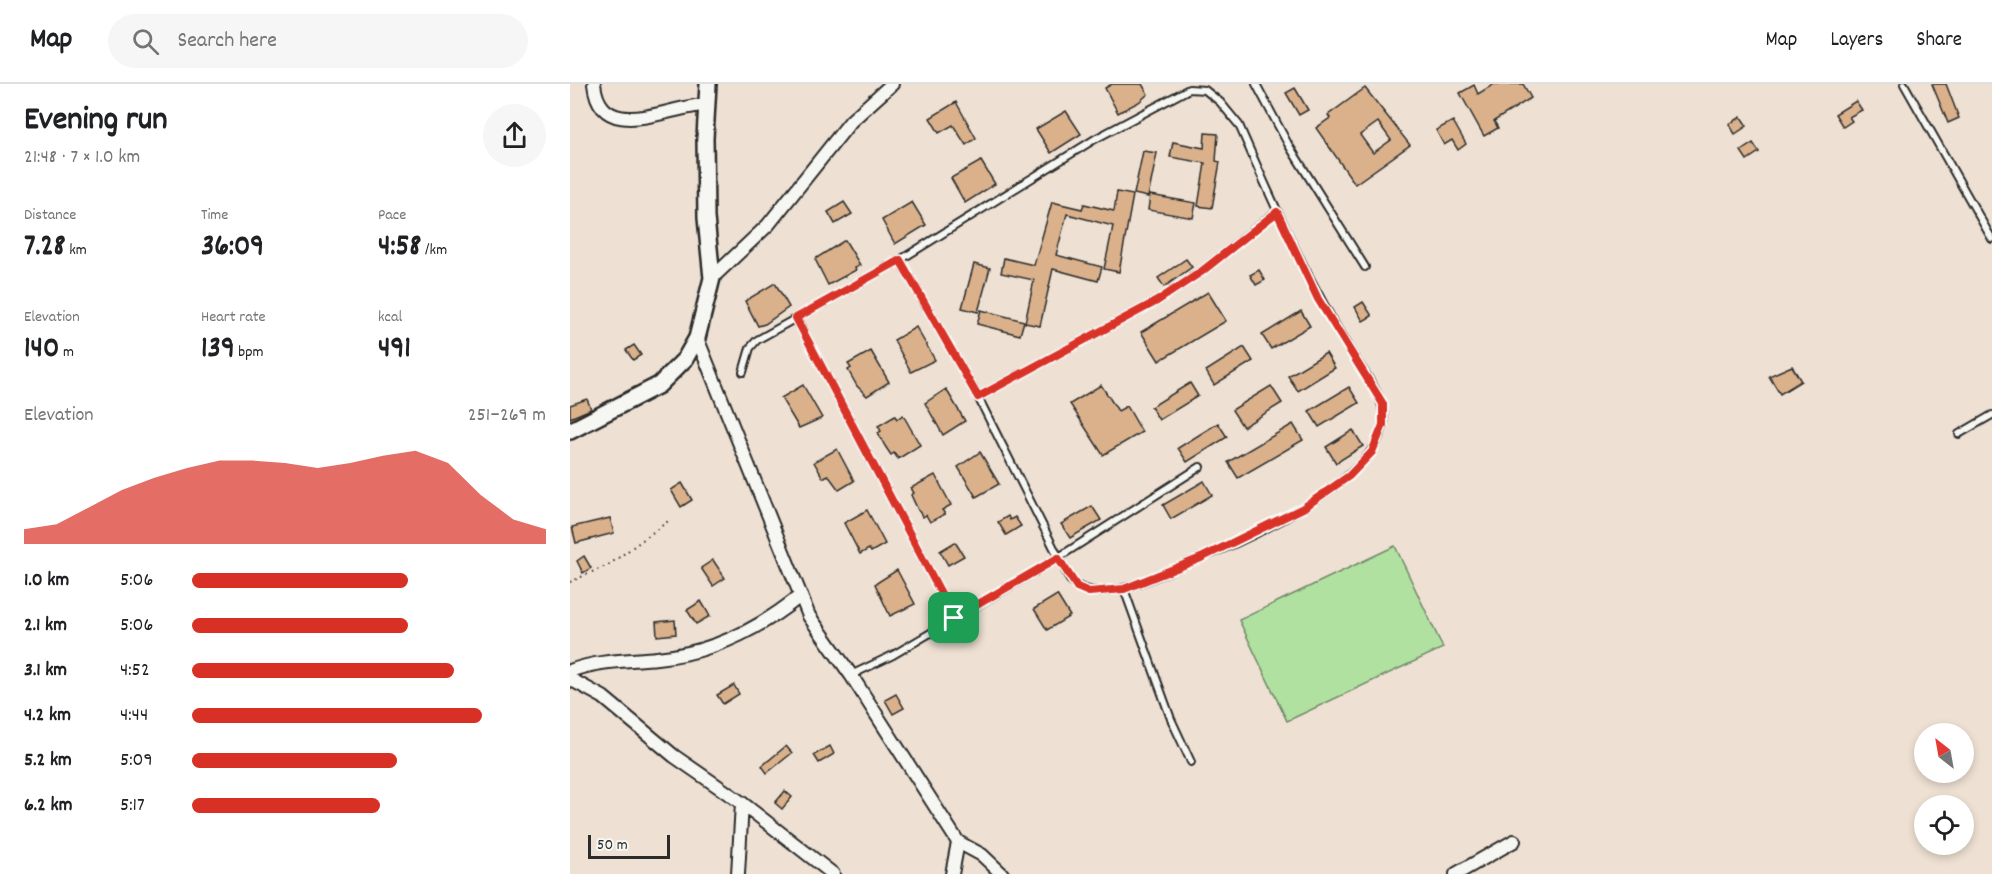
<!DOCTYPE html>
<meta charset="utf-8">
<style>
:root{--surface:#fff;--page:#f6f6f6;--text:#202124;--muted:#757577;--line:#e0e0e0;--accent:#d93025}
body{margin:0;font-family:Dekko,sans-serif;background:var(--page);color:var(--text);height:100vh;display:flex;flex-direction:column;font-size:22px;white-space:nowrap}
*{box-sizing:border-box;margin:0}
p{font-size:20px;color:var(--muted)}
.icon{flex:none;width:33px;height:33px;fill:none;stroke:currentColor;stroke-width:2;stroke-linecap:round;stroke-linejoin:round}
.map{position:relative;flex:1;overflow:hidden}
.sheet{display:flex;flex-direction:column;background:var(--surface);width:570px}
.sheet>*{flex:none}
.needle{width:39px;rotate:329deg}
.tools{position:absolute;left:1344px;top:639px;display:grid;gap:12px}
.tools a{display:grid;place-items:center;width:60px;height:60px;border-radius:50%;background:var(--surface);box-shadow:0 3px 9px #0003;font-size:30px}
.scale{position:absolute;left:18px;bottom:15px;width:82px;box-sizing:border-box;padding-left:6px;border:3px solid #2b2b2b;border-top:0;font-size:16px;line-height:21px;white-space:nowrap;color:#2b2b2b;-webkit-text-stroke:4px #f6f6f2;paint-order:stroke}
.pin{position:absolute;display:grid;place-items:center;width:51px;height:51px;color:#fff;margin:-26px;border-radius:12px;box-shadow:0 3px 9px #0006}
.round{display:grid;place-items:center;flex:none;width:63px;height:63px;border-radius:32px;background:var(--page)}
.summary{display:flex;align-items:center;justify-content:space-between;height:102px;padding:0 24px}
h1{font-size:33px;font-weight:800;line-height:45px}
.figures{display:grid;grid-template-columns:repeat(3,1fr);gap:9px;height:102px;padding:6px 24px}
.figures div{display:grid;align-content:center}
.figures b{font-size:30px;font-weight:800}
.figures small{font-size:16px;font-weight:400}
.figures p{font-size:16px}
.chart{height:168px;padding:12px 24px}
.chart p{display:flex;justify-content:space-between}
.chart svg{width:100%;height:108px;margin-top:6px;fill:var(--accent);opacity:.7}
ul{padding:0 24px;list-style:none;font-size:20px}
li{display:grid;grid-template-columns:96px 72px 1fr;align-items:center;height:45px}
li i{height:15px;border-radius:8px;background:var(--accent)}
header{display:flex;align-items:center;gap:36px;box-sizing:border-box;height:84px;padding:0 30px;background:var(--surface);border-bottom:2px solid var(--line)}
header strong{font-size:28px}
nav{display:flex;gap:33px;margin-inline-start:auto;font-size:21px}
.search{width:420px;height:54px;background:var(--page);display:flex;align-items:center;gap:15px;box-sizing:border-box;padding:0 21px;border-radius:33px;color:var(--muted);font-size:22px}
main{display:flex;flex:1;min-height:0}
.map>svg:first-child{display:block}
</style>
<header>
<strong>Map</strong>
<div class="search"><svg class="icon" aria-label="search" viewBox="0 0 24 24"><circle cx="10" cy="10" r="6"/><path d="M15 15l6 6"/></svg>Search here</div>
<nav><a>Map</a><a>Layers</a><a>Share</a></nav>
</header>
<main>
<section class="sheet">
<div class="summary"><div><h1>Evening run</h1><p>21:48 · 7 × 1.0 km</p></div><a class="round"><svg class="icon" aria-label="share" viewBox="0 0 24 24"><path d="M12 15V3M7 8l5-5 5 5M5 13v7h14v-7"/></svg></a></div>
<div class="figures">
<div><p>Distance</p><b>7.28<small> km</small></b></div>
<div><p>Time</p><b>36:09</b></div>
<div><p>Pace</p><b>4:58<small> /km</small></b></div>
</div>
<div class="figures">
<div><p>Elevation</p><b>140<small> m</small></b></div>
<div><p>Heart rate</p><b>139<small> bpm</small></b></div>
<div><p>kcal</p><b>491</b></div>
</div>
<div class="chart"><p><span>Elevation</span>251–269 m</p>
<svg viewBox="0 0 160 44" preserveAspectRatio="none"><path d="M0 44V38L10 36L20 29L30 22L40 17L50 13L60 10L70 10L80 11L90 13L100 11L110 8L120 6L130 11L140 24L150 34L160 38V44z"/></svg>
</div>
<ul>
<li><b>1.0 km</b>5:06<i style="width:61%"></i></li>
<li><b>2.1 km</b>5:06<i style="width:61%"></i></li>
<li><b>3.1 km</b>4:52<i style="width:74%"></i></li>
<li><b>4.2 km</b>4:44<i style="width:82%"></i></li>
<li><b>5.2 km</b>5:09<i style="width:58%"></i></li>
<li><b>6.2 km</b>5:17<i style="width:53%"></i></li>
</ul>
</section>
<div class="map">
<svg width="1422" height="790" viewBox="0 0 1422 790">
<rect width="100%" height="100%" fill="#eee1d3"/>
<filter id="ink" filterUnits="userSpaceOnUse"><feTurbulence type="fractalNoise" baseFrequency=".0167" numOctaves="2"/><feDisplacementMap in="SourceGraphic" scale="12" xChannelSelector="R" yChannelSelector="G"/><feConvolveMatrix kernelMatrix="1 2 1 2 8 2 1 2 1" color-interpolation-filters="sRGB"/></filter>
<g filter="url(#ink)">
<!-- green -->
<polygon fill="#b1e1a1" stroke="#6e8666" stroke-width="1.5" points="825,462 873,564 717,637 669,536"/>
<!-- building -->
<g fill="#dab18b" stroke="#2b2b2b" stroke-width="1.5" fill-rule="evenodd">
<polygon points="542,0 572,0 578,10 569,18 548,29 535,4"/>
<polygon points="924,0 953,0 961,14 924,37 928,44 914,52 890,9 904,1 908,10"/>
<polygon points="1362,0 1376,0 1389,34 1378,39"/>
<polygon points="725,4 738,26 729,31 716,9"/>
<path d="M795 4 840 61 785 100 746 44 760 34 758 31ZM808 38 821 56 803 69 790 51Z"/>
<polygon points="1286,17 1292,26 1279,33 1282,37 1273,43 1265,30"/>
<polygon points="386,18 406,54 396,61 383,41 369,49 360,34"/>
<polygon points="496,27 511,50 481,69 466,45"/>
<polygon points="1171,33 1177,42 1165,50 1159,40"/>
<polygon points="883,37 896,60 888,66 882,56 874,61 866,46"/>
<polygon points="635,49 648,50 646,77 650,78 642,124 628,122 635,79 600,73 603,58 634,64"/>
<polygon points="1183,59 1189,68 1177,76 1171,67"/>
<polygon points="573,67 587,69 578,113 564,110"/>
<polygon points="411,77 425,100 395,119 381,94"/>
<polygon points="547,108 563,111 549,188 534,185 543,142 497,130 486,171 532,183 528,197 483,185 470,242 455,239 464,196 431,189 434,174 464,181 482,118 512,125 514,120 544,127"/>
<polygon points="580,111 626,119 623,134 578,126"/>
<polygon points="274,118 282,130 265,140 258,128"/>
<polygon points="342,118 356,141 325,160 312,136"/>
<polygon points="275,156 290,181 285,184 286,186 258,201 245,175"/>
<polygon points="616,175 622,183 594,203 588,194"/>
<polygon points="404,180 420,184 408,228 392,224"/>
<polygon points="689,186 695,196 686,201 680,191"/>
<polygon points="205,199 219,223 195,240 188,242 175,217"/>
<polygon points="638,208 656,237 589,277 571,248"/>
<polygon points="793,218 802,232 793,237 785,223"/>
<polygon points="411,226 454,237 450,251 407,240"/>
<polygon points="731,227 740,242 701,265 692,251"/>
<polygon points="346,243 365,276 341,288 324,256"/>
<polygon points="64,261 71,271 63,276 56,266"/>
<polygon points="674,263 683,277 644,301 636,287"/>
<polygon points="301,267 319,298 297,312 287,302 278,286 281,284 278,280"/>
<polygon points="756,269 765,284 728,307 718,292"/>
<polygon points="1222,282 1231,297 1210,310 1199,292"/>
<polygon points="620,299 628,312 589,336 581,323"/>
<polygon points="233,301 252,334 229,344 211,314"/>
<polygon points="531,301 548,327 557,322 572,348 533,371 500,320"/>
<polygon points="701,302 712,319 673,343 662,326"/>
<polygon points="779,303 789,319 749,343 739,327"/>
<polygon points="376,305 395,337 373,351 355,319"/>
<polygon points="17,315 21,325 0,334 0,321"/>
<polygon points="333,331 350,361 328,375 324,369 321,371 315,362 308,349 311,347 308,342 325,332 327,335"/>
<polygon points="648,339 657,353 617,378 608,364"/>
<polygon points="723,340 733,356 668,394 658,378"/>
<polygon points="783,346 793,362 766,379 756,363"/>
<polygon points="267,365 284,397 269,406 258,391 253,394 244,378"/>
<polygon points="410,368 429,400 406,413 388,383"/>
<polygon points="365,391 381,421 372,426 375,430 360,438 356,431 353,433 348,426 341,411 344,409 341,404"/>
<polygon points="634,397 642,411 601,435 593,421"/>
<polygon points="112,399 122,416 111,423 101,406"/>
<polygon points="522,422 531,436 500,454 491,440"/>
<polygon points="297,426 315,460 301,468 299,465 290,470 274,439"/>
<polygon points="438,432 440,436 445,433 451,442 436,451 428,438"/>
<polygon points="40,434 44,449 6,459 2,443"/>
<polygon points="385,458 394,472 378,481 370,467"/>
<polygon points="14,472 21,484 13,489 7,477"/>
<polygon points="143,476 155,494 143,502 131,484"/>
<polygon points="327,486 345,520 320,532 305,500"/>
<polygon points="487,511 500,532 477,546 464,525"/>
<polygon points="131,517 140,532 126,540 117,526"/>
<polygon points="105,536 106,550 87,552 86,538"/>
<polygon points="164,601 169,610 153,620 147,611"/>
<polygon points="326,610 334,624 323,630 315,616"/>
<polygon points="216,662 222,669 197,689 192,682"/>
<polygon points="260,662 264,670 249,679 244,671"/>
<polygon points="215,707 222,713 212,725 205,719"/>
</g>
<g fill="none" stroke-linecap="round" stroke-linejoin="round">
<defs>
<g id="service">
<polyline points="686,0 718,60 795,183"/>
<polyline points="1334,0 1422,155"/>
<polyline points="226,234 384,534"/>
<path d="M173 288 180 264 187 256 330 176 525 55 619 5 635 6 650 18 669 41C703 119 737 196 782 269 794 290 818 315 813 341 801 400 675 457 623 477 590 490 530 525 500 496L408 313 330 176"/>
<polyline points="408,313 587,217 631,188 707,127"/>
<polyline points="1389,350 1422,331"/>
<polyline points="554,505 601,635 621,678"/>
<polyline points="281,591 323,571 478,480 630,383"/>
</g>
<g id="minor">
<path d="M24 0C31 62 102 20 137 21"/>
<polyline points="142,194 198,141 281,37 322,0"/>
<polyline points="127,254 239,532 281,591 388,758 382,790"/>
<path d="M0 587C29 576 57 577 87 574 142 569 188 546 230 512"/>
<polyline points="0,595 33,613 104,672 172,719 263,790"/>
<polyline points="388,758 412,771 432,790"/>
<polyline points="168,790 172,719"/>
<polyline points="886,790 944,757"/>
</g>
<polyline id="tertiary" points="0,347 89,301 115,275 127,254 142,194 136,134 135,54 138,0"/>
</defs>
<!-- service casing -->
<use href="#service" stroke="#2b2b2b" stroke-width="10"/>
<!-- minor casing -->
<use href="#minor" stroke="#2b2b2b" stroke-width="16"/>
<!-- tertiary casing -->
<use href="#tertiary" stroke="#2b2b2b" stroke-width="20"/>
<!-- path -->
<polyline stroke="#2b2b2b" stroke-width="2" stroke-dasharray="1.5 4.5" stroke-linecap="butt" points="0,498 40,480 101,435"/>
<!-- service -->
<use href="#service" stroke="#f6f6f2" stroke-width="6"/>
<!-- minor -->
<use href="#minor" stroke="#f6f6f2" stroke-width="12"/>
<!-- tertiary -->
<use href="#tertiary" stroke="#f6f6f2" stroke-width="15"/>
</g>
</g>
<g fill="none" stroke-linecap="round" stroke-linejoin="round" filter="url(#ink)">
<defs>
<polygon id="route" points="707,128 748,215 813,320 813,341 802,368 779,392 733,424 631,474 554,505 519,508 507,503 488,474 384,534 226,234 330,176 408,313 587,217 631,188"/>
</defs>
<!-- route casing -->
<use href="#route" stroke="#fff" stroke-width="12"/>
<!-- route -->
<use href="#route" stroke="#d93025" stroke-width="8"/>
</g>
</svg>
<div class="tools">
<a><svg class="needle" viewBox="-14 -14 28 28"><path d="M0-13l5 13h-10z" fill="#e53935"/><path d="M0 13l5-13h-10z" fill="#757577"/></svg></a>
<a><svg class="icon" aria-label="locate" viewBox="0 0 24 24"><circle cx="12" cy="12" r="6"/><path d="M12 2v4M12 18v4M2 12h4M18 12h4"/></svg></a>
</div>
<div class="scale">50 m</div>
<div class="pin" style="left:384px;top:534px;background:#1e9e55"><svg class="icon" aria-label="arrive" viewBox="0 0 24 24"><path d="M6 21V4h12l-3 4 3 4H6"/></svg></div>
</div>
</main>
